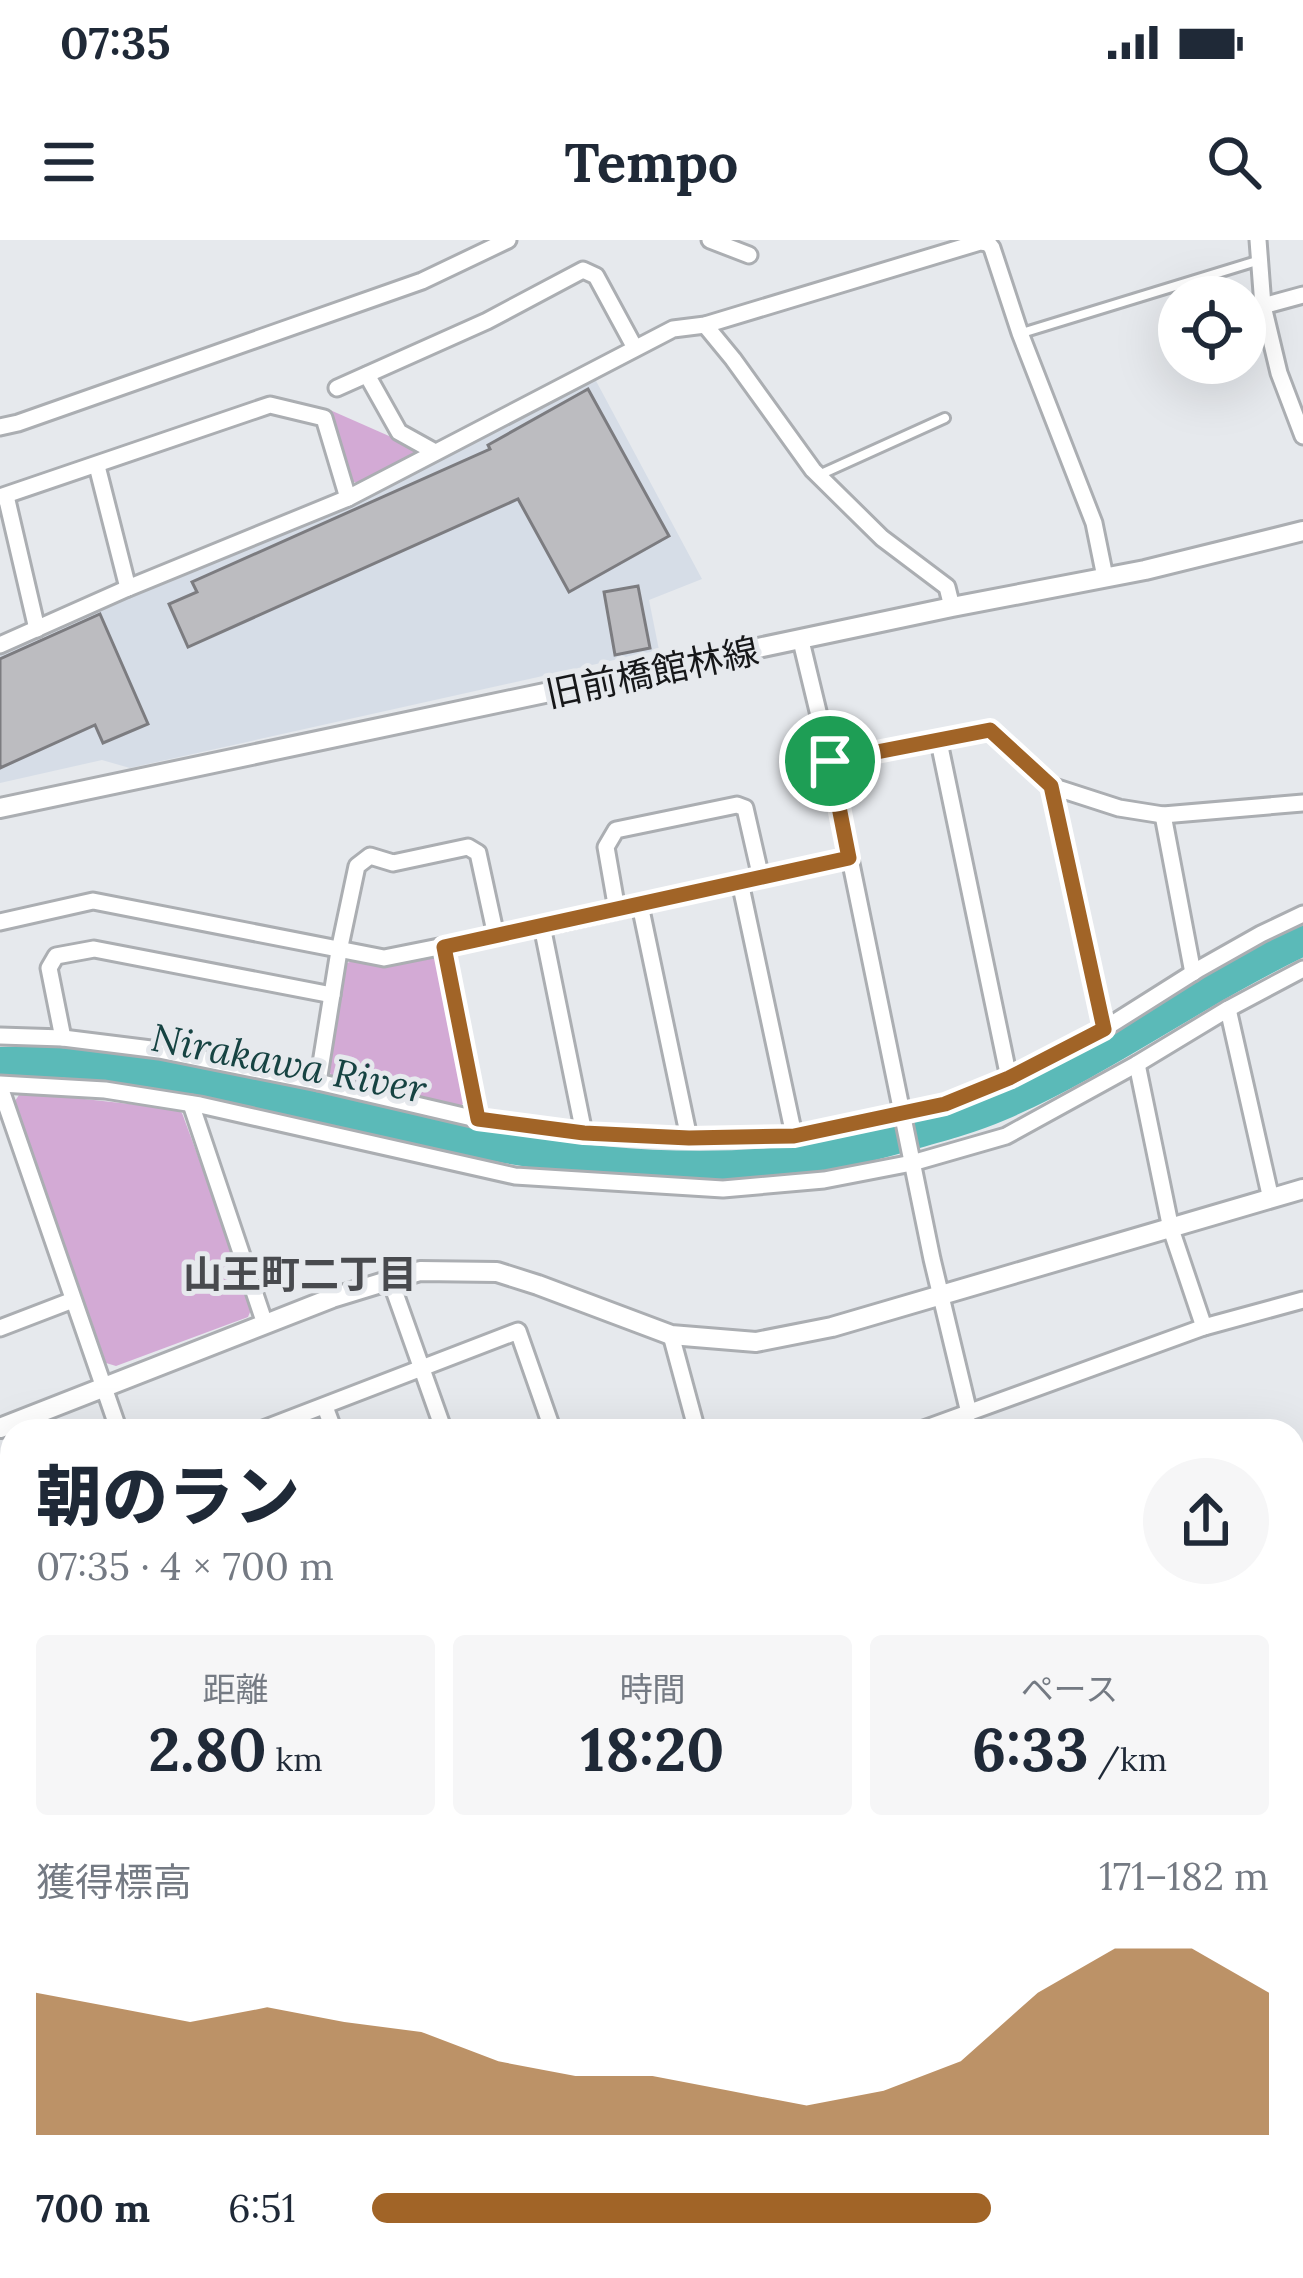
<!DOCTYPE html>
<html lang="ja">
<meta charset="utf-8">
<style>
:root{--surface:#fff;--page:#f6f6f7;--text:#1f2937;--muted:#747a83;--accent:#a16427}
body{margin:0;font-family:Lora,"Noto Sans JP",serif;background:var(--page);color:var(--text);height:100vh;display:flex;flex-direction:column;font-size:45px;white-space:nowrap}
*{box-sizing:border-box;margin:0}
p{font-size:39px;color:var(--muted)}
.icon{flex:none;width:66px;height:66px;fill:none;stroke:currentColor;stroke-width:2;stroke-linecap:round;stroke-linejoin:round}
.map{position:relative;flex:1;overflow:hidden}
.drawer{position:absolute;left:0px;top:1179px;width:1305px;height:861px;display:flex;flex-direction:column;background:var(--surface);border-radius:36px 36px 0 0;box-shadow:0 12px 48px #0002}
.drawer>*{flex:none}
.fabs{position:absolute;left:1158px;top:36px;display:grid;gap:24px}
.fabs a{display:grid;place-items:center;width:108px;height:108px;border-radius:50%;background:var(--surface);box-shadow:0 12px 48px #0002;font-size:60px}
.pin{position:absolute;display:grid;place-items:center;width:102px;height:102px;color:#fff;margin:-51px;border:6px solid #fff;border-radius:50%;box-shadow:0 3px 12px #0007}
.round{display:grid;place-items:center;flex:none;width:126px;height:126px;border-radius:63px;background:var(--page)}
.head{display:flex;align-items:center;justify-content:space-between;height:204px;padding:0 36px}
h1{font-size:66px;font-weight:800;line-height:90px}
.figures{display:grid;grid-template-columns:repeat(3,1fr);gap:18px;height:204px;padding:12px 36px}
.figures div{display:grid;align-content:center;border-radius:12px;background:var(--page);text-align:center}
.figures b{font-size:60px;font-weight:800}
.figures small{font-size:33px;font-weight:400}
.figures p{font-size:33px}
.chart{height:336px;padding:24px 36px}
.chart p{display:flex;justify-content:space-between}
.chart svg{width:100%;height:216px;margin-top:12px;fill:var(--accent);opacity:.7}
ul{padding:0 36px;list-style:none;font-size:39px}
li{display:grid;grid-template-columns:192px 144px 1fr;align-items:center;height:90px}
li i{height:30px;border-radius:15px;background:var(--accent)}
.status{display:flex;justify-content:space-between;align-items:center;height:84px;padding:0 60px;background:var(--surface);direction:ltr}
.status svg{height:33px;fill:currentColor}
header{display:flex;justify-content:space-between;align-items:center;height:156px;padding:0 36px;background:var(--surface);font-size:54px;font-weight:800}
.map>svg:first-child{display:block}
</style>
<div class="status"><b>07:35</b><svg viewBox="0 0 49 12"><path d="M0 12V9h3v3zM5 12V6h3v6zM10 12V3h3v9zM15 12V0h3v12zM26 1h20v11H26zM47 4h2v5h-2z"/></svg></div>
<header><svg class="icon" aria-label="menu" viewBox="0 0 24 24"><path d="M4 6h16M4 12h16M4 18h16"/></svg>Tempo<svg class="icon" aria-label="search" viewBox="0 0 24 24"><circle cx="10" cy="10" r="6"/><path d="M15 15l6 6"/></svg></header>
<div class="map">
<svg width="1303" height="2038" viewBox="0 0 1303 2038">
<rect width="100%" height="100%" fill="#e6e9ed"/>
<!-- built -->
<polygon fill="#d6dde7" points="595,139 702,339 649,360 659,410 130,528 102,520 0,543 0,411 120,359 360,261"/>
<!-- green -->
<g fill="#d3aad5">
<polygon points="330,170 414,207 414,215 359,244 350,240"/>
<polygon points="431,715 441,722 468,860 459,867 333,838 327,828 347,723 355,720 387,727"/>
<polygon points="21,852 175,869 182,873 253,1065 248,1077 116,1126 106,1123 15,861"/>
</g>
<g fill="none" stroke-linecap="round" stroke-linejoin="round">
<!-- river -->
<path stroke="#5bbab8" stroke-width="30" d="M0 822C166 816 337 878 500 907 588 923 682 930 772 923 820 920 868 907 914 894 943 886 972 878 1000 866 1106 820 1199 750 1303 701"/>
</g>
<!-- building -->
<g fill="#bcbcc0" stroke="#7c7c80" stroke-width="3">
<polygon points="588,149 669,296 569,352 518,259 188,407 169,364 197,352 192,342 490,209 488,205"/>
<polygon points="638,346 650,408 615,415 604,352"/>
<polygon points="100,374 148,484 103,503 95,485 0,528 0,419"/>
</g>
<g fill="none" stroke-linecap="round" stroke-linejoin="round">
<defs>
<g id="service">
<polyline points="1022,93 1260,20"/>
<polyline points="819,235 945,178"/>
<polyline points="0,1643 12,1641"/>
<polyline points="1293,1869 1303,1867"/>
</g>
<g id="minor">
<polyline points="710,0 749,15"/>
<polyline points="1258,0 1263,66 1279,133 1303,196"/>
<polyline points="1263,66 1303,55"/>
<polyline points="705,85 733,119 813,230 882,298 947,347 952,367"/>
<polyline points="367,135 399,192 435,212"/>
<polyline points="337,148 487,81 583,30 596,36 635,108"/>
<polyline points="0,187 18,183 422,41 508,0"/>
<polyline points="97,226 128,348"/>
<polyline points="6,256 37,389"/>
<polyline points="0,257 270,165 324,178 348,258"/>
<polyline points="801,401 830,521 932,1019 969,1173"/>
<polyline points="0,405 128,348 348,258 673,89 705,85 980,2 988,3 992,8 1020,93 1094,283 1105,337"/>
<polyline points="939,502 1009,838"/>
<polyline points="830,521 990,490 1051,546 1119,568 1163,575 1303,563"/>
<polyline points="1051,546 1104,789"/>
<polyline points="1163,575 1193,733"/>
<polyline points="740,642 794,895"/>
<polyline points="640,665 689,898"/>
<polyline points="617,670 606,607 616,590 737,565 745,568 761,638"/>
<polyline points="0,682 93,661 384,718 564,682 849,618"/>
<polyline points="542,686 584,893"/>
<polyline points="444,707 478,879"/>
<polyline points="1228,769 1271,959"/>
<polyline points="0,796 63,798 159,810 318,842 472,878 580,893 689,898 794,895 945,864 1009,838 1104,789 1199,729 1261,694 1303,674"/>
<polyline points="63,798 49,728 56,716 94,709 332,755"/>
<polyline points="1137,824 1171,989 1204,1087"/>
<polyline points="318,842 339,711 357,626 370,616 393,623 468,607 478,613 496,696"/>
<polyline points="0,844 105,850 200,865 515,936 723,949 824,940 912,923 1006,896 1137,824 1228,769 1303,729"/>
<polyline points="0,847 119,1191"/>
<polyline points="191,864 265,1084"/>
<polyline points="390,1039 444,1191"/>
<polyline points="0,1088 73,1060"/>
<polyline points="671,1095 697,1191"/>
<polyline points="325,1167 334,1191"/>
<polyline points="258,1191 518,1091 553,1191"/>
<polyline points="918,1191 1204,1087 1303,1060"/>
<polyline points="0,1294 12,1289"/>
<polyline points="1293,1311 1303,1309"/>
<polyline points="0,1462 12,1495"/>
<polyline points="1293,1524 1303,1522"/>
<polyline points="0,1618 12,1614"/>
<polyline points="1293,1712 1303,1704"/>
<polyline points="0,1787 12,1784"/>
<polyline points="1232,2028 1234,2038"/>
<polyline points="134,2038 183,2028"/>
<polyline points="898,2038 910,2028"/>
</g>
<g id="tertiary">
<polyline points="0,568 952,367 1145,330 1303,291"/>
<polyline points="0,1188 332,1058 420,1031 497,1032 538,1045 671,1095 756,1102 832,1087 1303,949"/>
<polyline points="584,2028 586,2038"/>
</g>
</defs>
<!-- service casing -->
<use href="#service" stroke="#abaeb2" stroke-width="14"/>
<!-- minor casing -->
<use href="#minor" stroke="#abaeb2" stroke-width="21"/>
<!-- tertiary casing -->
<use href="#tertiary" stroke="#abaeb2" stroke-width="24"/>
<!-- service -->
<use href="#service" stroke="#fff" stroke-width="8"/>
<!-- minor -->
<use href="#minor" stroke="#fff" stroke-width="15"/>
<!-- tertiary -->
<use href="#tertiary" stroke="#fff" stroke-width="18"/>
</g>
<g fill="none" stroke-linecap="round" stroke-linejoin="round">
<defs>
<polygon id="route" points="990,490 1051,546 1104,789 1009,838 945,864 794,896 689,898 584,893 478,879 444,707 849,618 830,521"/>
</defs>
<!-- route casing -->
<use href="#route" stroke="#fff" stroke-width="24"/>
<!-- route -->
<use href="#route" stroke="#a16427" stroke-width="15"/>
</g>
<g text-anchor="middle" dominant-baseline="central" stroke-width="10" stroke-linejoin="round" paint-order="stroke">
<!-- street labels -->
<g font-size="36" fill="#161719" stroke="#e6e9ed">
<text transform="translate(652 432) rotate(-12)">旧前橋館林線</text>
</g>
<!-- water labels -->
<g font-size="39" font-style="italic" fill="#164342" stroke="#e6e9ed">
<text transform="translate(289 823) rotate(11)">Nirakawa River</text>
</g>
<!-- neighbourhood labels -->
<g font-size="39" font-weight="bold" fill="#484a4e" stroke="#e6e9ed">
<text x="300" y="1034">山王町二丁目</text>
</g>
</g>
</svg>
<div class="fabs">
<a><svg class="icon" aria-label="locate" viewBox="0 0 24 24"><circle cx="12" cy="12" r="6"/><path d="M12 2v4M12 18v4M2 12h4M18 12h4"/></svg></a>
</div>
<div class="pin" style="left:830px;top:521px;background:#1e9e55"><svg class="icon" aria-label="arrive" viewBox="0 0 24 24"><path d="M6 21V4h12l-3 4 3 4H6"/></svg></div>
<section class="drawer">
<div class="head"><div><h1>朝のラン</h1><p>07:35 · 4 × 700 m</p></div><a class="round"><svg class="icon" aria-label="share" viewBox="0 0 24 24"><path d="M12 15V3M7 8l5-5 5 5M5 13v7h14v-7"/></svg></a></div>
<div class="figures">
<div><p>距離</p><b>2.80<small> km</small></b></div>
<div><p>時間</p><b>18:20</b></div>
<div><p>ペース</p><b>6:33<small> /km</small></b></div>
</div>
<div class="chart"><p><span>獲得標高</span>171–182 m</p>
<svg viewBox="0 0 160 44" preserveAspectRatio="none"><path d="M0 44V15L10 18L20 21L30 18L40 21L50 23L60 29L70 32L80 32L90 35L100 38L110 35L120 29L130 15L140 6L150 6L160 15V44z"/></svg>
</div>
<ul>
<li><b>700 m</b>6:51<i style="width:69%"></i></li>
</ul>
</section>
</div>
